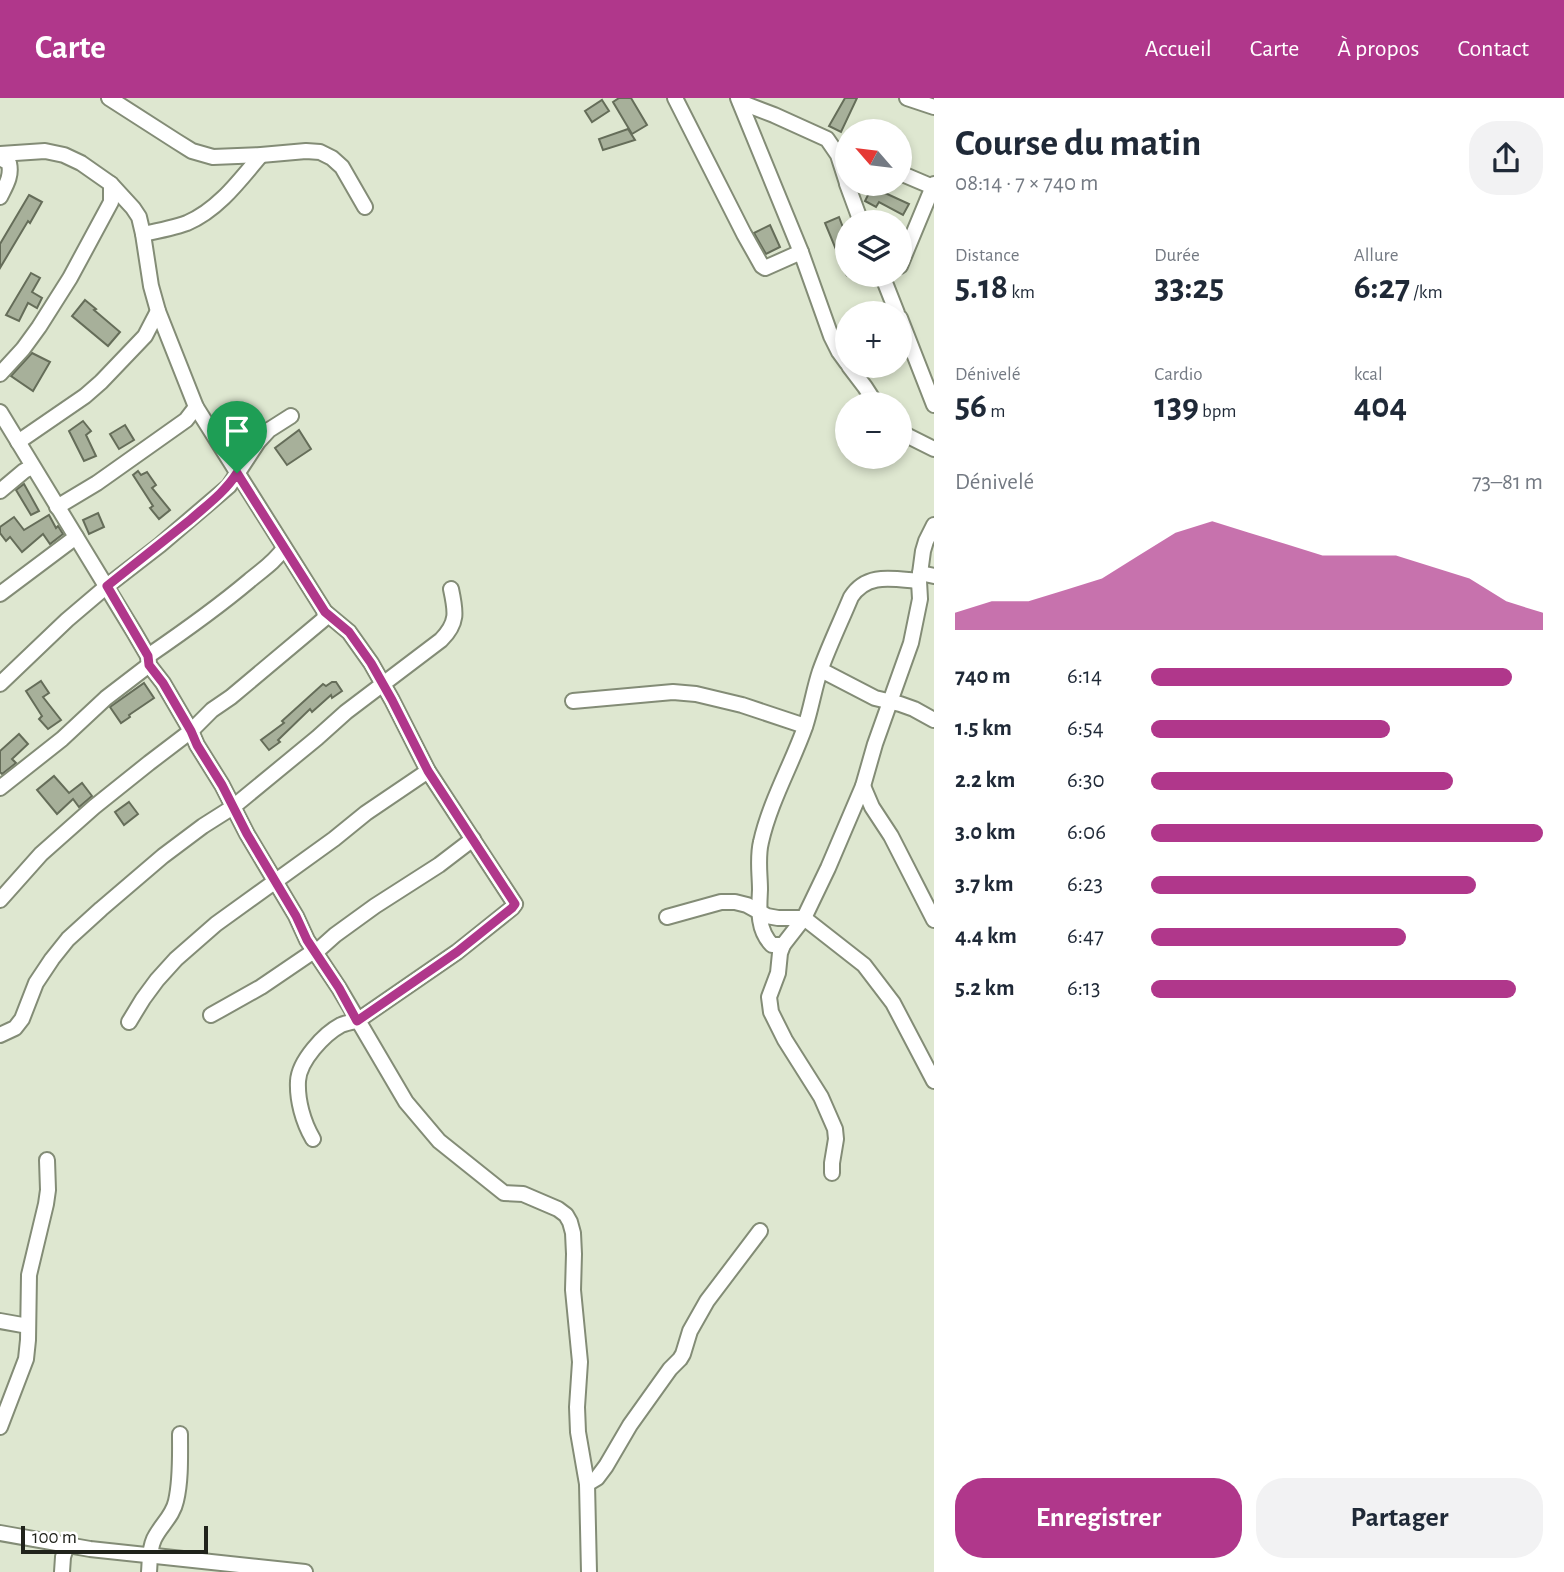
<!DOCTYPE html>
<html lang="fr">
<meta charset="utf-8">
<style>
:root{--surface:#fff;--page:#f2f2f3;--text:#1f2937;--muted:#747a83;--accent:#b0378b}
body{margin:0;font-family:"Alegreya Sans",sans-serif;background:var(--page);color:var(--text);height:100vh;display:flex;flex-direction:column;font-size:26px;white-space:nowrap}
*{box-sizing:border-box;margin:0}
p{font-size:23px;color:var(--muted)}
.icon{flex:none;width:38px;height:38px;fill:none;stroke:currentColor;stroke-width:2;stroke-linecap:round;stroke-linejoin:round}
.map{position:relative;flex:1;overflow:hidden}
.side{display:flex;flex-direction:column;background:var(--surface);width:630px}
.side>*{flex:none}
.needle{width:46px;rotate:298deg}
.buttons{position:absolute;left:835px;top:21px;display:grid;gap:14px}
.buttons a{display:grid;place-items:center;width:77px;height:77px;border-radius:50%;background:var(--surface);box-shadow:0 4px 10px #0003;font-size:35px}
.scale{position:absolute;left:21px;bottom:18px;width:187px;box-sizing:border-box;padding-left:7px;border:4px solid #20231b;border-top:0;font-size:19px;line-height:24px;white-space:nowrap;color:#20231b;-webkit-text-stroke:5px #fff;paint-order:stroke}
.pin{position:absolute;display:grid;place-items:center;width:60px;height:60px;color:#fff;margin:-72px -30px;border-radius:50% 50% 50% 0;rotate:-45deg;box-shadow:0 0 7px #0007}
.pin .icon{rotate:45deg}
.round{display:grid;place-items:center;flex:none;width:74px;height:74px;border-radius:28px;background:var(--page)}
.summary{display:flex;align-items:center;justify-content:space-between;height:119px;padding:0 21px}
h1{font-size:38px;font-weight:700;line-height:52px}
.metrics{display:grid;grid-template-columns:repeat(3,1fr);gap:10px;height:119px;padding:7px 21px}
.metrics div{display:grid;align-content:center}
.metrics b{font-size:35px;font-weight:700}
.metrics small{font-size:19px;font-weight:400}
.metrics p{font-size:19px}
.chart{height:196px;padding:14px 21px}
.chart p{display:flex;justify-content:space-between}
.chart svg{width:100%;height:126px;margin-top:7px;fill:var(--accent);opacity:.7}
.action{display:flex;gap:14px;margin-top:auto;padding:14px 21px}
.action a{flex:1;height:80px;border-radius:28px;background:var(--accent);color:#fff;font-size:28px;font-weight:700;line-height:80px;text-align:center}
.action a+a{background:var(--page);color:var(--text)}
ul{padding:0 21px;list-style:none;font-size:23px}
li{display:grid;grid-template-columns:112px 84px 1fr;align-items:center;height:52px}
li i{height:18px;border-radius:9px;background:var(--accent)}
header{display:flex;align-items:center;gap:42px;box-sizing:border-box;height:98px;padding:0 35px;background:var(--accent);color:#fff}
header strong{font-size:33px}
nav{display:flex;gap:38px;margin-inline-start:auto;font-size:24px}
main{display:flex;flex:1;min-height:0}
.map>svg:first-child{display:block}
</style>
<header>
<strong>Carte</strong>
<nav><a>Accueil</a><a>Carte</a><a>À propos</a><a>Contact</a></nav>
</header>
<main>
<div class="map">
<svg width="934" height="1474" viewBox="0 0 934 1474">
<rect width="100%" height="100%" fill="#dee7d0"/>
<!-- building -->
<g fill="#a7b09a" stroke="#656d59" stroke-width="2">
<polygon points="619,0 631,0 647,27 632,36 613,4"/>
<polygon points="845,0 857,0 841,34 829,28"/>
<polygon points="602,2 609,13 592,24 585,13"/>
<polygon points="628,31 635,42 603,52 599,41"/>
<polygon points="872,89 909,106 903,117 879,104 876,109 865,103"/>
<polygon points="29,97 42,104 30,125 28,123 0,170 0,146"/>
<polygon points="839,119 847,140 847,178 825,125"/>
<polygon points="770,127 780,149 766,156 754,135"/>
<polygon points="31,175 40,180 32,194 42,200 37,210 28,205 19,223 6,217"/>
<polygon points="85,202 96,211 94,212 120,234 108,248 72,218"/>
<polygon points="32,255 50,264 33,293 11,278"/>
<polygon points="83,323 91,333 86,337 96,358 84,363 69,333"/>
<polygon points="125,327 134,342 119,351 110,336"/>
<polygon points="299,332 311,351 287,367 275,350"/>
<polygon points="138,373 141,377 147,374 156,387 152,390 170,412 159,421 150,410 153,408 133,377"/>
<polygon points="24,386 39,413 31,417 16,392"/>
<polygon points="98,415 104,429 89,436 83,422"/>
<polygon points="49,417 56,430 58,428 63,436 50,446 43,436 22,454 10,439 6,443 0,435 0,429 14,419 24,432"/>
<polygon points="41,583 49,595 43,599 61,622 48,631 39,621 42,618 26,593"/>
<polygon points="332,584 336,584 342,593 332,600 331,597 312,614 310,611 278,642 280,644 269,652 261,642 284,625 282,623 323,586 326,588"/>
<polygon points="144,585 154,600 129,617 130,619 121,625 110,609"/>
<polygon points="19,636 28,646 12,661 16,665 2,676 0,674 0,653"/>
<polygon points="54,678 69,695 82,685 92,698 79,709 73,701 57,716 37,692"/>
<polygon points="129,704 138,716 124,727 115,714"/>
</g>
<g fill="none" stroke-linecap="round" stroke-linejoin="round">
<defs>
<g id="minor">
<polyline points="109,0 176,43 192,53 213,59 261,57 306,53 320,54 332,60 342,69 365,109"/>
<polyline points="675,0 744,136 762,168 765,170 801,154"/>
<polyline points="738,0 801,154 831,238 839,254 847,265"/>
<polyline points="907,0 934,9"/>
<polyline points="740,4 774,17 827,41 838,57 847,85"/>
<path d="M0 56 45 53 64 57 81 65 111 86 133 110 139 119 143 136 151 188 158 213 196 309 325 514 349 534 371 565 392 602 428 673 515 806 512 810 457 854 357 923C352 924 346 925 341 927 324 936 299 963 298 983 297 1002 303 1024 313 1041"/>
<path d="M0 60 9 65C12 78 6 87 0 99"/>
<polyline points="900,75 933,89"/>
<polyline points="847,86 861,124"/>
<path d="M143 136C158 133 173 130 187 125 218 112 240 82 261 57"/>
<polyline points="900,168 934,86"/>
<polyline points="882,177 897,215"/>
<polyline points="900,220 934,307"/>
<polyline points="849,268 865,289 876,306"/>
<polyline points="0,276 23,251 39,229 70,180 111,104 111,86"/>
<polyline points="0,314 134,534 148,558 149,567 163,585 191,633 197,647 222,687 247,736 296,818 307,842 339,890 406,1004 439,1043 504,1095 523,1096 558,1111 566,1117 570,1124 573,1135 574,1156 573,1192 580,1264 577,1309 578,1334 587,1386 589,1474"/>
<polyline points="900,334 934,351"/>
<polyline points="18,344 85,298 101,284 145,238 158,213"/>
<polyline points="0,393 24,373 32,369"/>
<polyline points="57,409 97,385 186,322 196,309"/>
<polyline points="920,475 934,478"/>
<polyline points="0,496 76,439"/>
<path d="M148 558C183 534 217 510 249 483 262 472 275 464 284 450"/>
<polyline points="821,572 875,600 900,606 914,611 934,622"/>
<polyline points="0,586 67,522 107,488 160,447 229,388 258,344 269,332 291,318"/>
<polyline points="573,603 673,594 696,596 742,607 805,628"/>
<polyline points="863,688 872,709 891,738 934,822"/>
<polyline points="0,690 62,641 106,600 149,567"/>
<polyline points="0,802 41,756 94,709 149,665 191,633 212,612 231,599 324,521 325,514"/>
<polyline points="667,819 721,804 735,804 747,807 767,818 778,820 804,820 864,867 893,905 934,983"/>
<path d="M783 847H772C757 832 759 811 760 792 760 776 757 760 761 744 770 704 791 668 805 629 811 611 814 591 820 573 829 548 841 523 851 499 867 474 893 481 919 483"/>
<polyline points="211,917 261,889 311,855 316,854 335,837 375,808 439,767 473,741"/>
<polyline points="129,924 143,901 157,882 176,861 216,826 334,741 366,715 428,673"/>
<path d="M0 937 15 930 22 921 36 885 52 861 68 841 101 811 163 758 203 728 233 709 317 640 346 614 441 542C458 525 456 514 451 491"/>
<polyline points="832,1075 832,1065 836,1041 835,1031 821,999 785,942 771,914 769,899 778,875 780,855 783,847 804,820 828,770 863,688 875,646 911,545 920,501 919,483 923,453 926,443 934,427"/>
<polyline points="0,1223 28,1228"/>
<polyline points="0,1329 26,1261 28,1242 29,1177 46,1106 48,1092 47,1062"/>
<polyline points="587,1386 597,1380 606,1368 630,1327 670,1271 680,1261 683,1256 690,1233 707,1203 760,1133"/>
<polyline points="0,1435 90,1451 305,1474"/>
<polyline points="62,1474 63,1459 67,1447"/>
<path d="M149 1474C150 1463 149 1452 154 1441 160 1428 173 1418 176 1403 181 1382 180 1358 180 1336"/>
</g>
</defs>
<!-- minor casing -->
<use href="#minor" stroke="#838c76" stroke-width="18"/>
<!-- minor -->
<use href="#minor" stroke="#fff" stroke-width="14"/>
</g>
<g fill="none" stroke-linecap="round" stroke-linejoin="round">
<defs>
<path id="route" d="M237 375 325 514 349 534 371 565 392 602 428 673 515 806 512 810 457 854 357 923 339 890 307 842 296 818 247 736 222 687 197 647 191 633 163 585 149 567 148 558 107 488C135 466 162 444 190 422 207 407 225 394 237 375Z"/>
</defs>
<!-- route casing -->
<use href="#route" stroke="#fff" stroke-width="14"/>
<!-- route -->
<use href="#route" stroke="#b0378b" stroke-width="9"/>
</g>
</svg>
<div class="buttons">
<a><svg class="needle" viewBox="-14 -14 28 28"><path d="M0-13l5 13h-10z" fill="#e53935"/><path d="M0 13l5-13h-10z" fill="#747a83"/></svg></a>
<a><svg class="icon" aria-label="layers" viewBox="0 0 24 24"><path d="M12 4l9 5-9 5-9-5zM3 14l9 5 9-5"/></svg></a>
<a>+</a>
<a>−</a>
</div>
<div class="scale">100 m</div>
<div class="pin" style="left:237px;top:375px;background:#1e9e55"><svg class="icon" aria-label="arrive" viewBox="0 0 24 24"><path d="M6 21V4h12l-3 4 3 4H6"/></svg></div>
</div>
<section class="side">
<div class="summary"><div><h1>Course du matin</h1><p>08:14 · 7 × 740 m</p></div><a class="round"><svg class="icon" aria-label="share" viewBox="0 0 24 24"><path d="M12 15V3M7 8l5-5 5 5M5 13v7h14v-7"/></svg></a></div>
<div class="metrics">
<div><p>Distance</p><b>5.18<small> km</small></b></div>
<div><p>Durée</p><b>33:25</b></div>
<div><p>Allure</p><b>6:27<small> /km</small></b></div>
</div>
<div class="metrics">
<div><p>Dénivelé</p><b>56<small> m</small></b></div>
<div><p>Cardio</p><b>139<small> bpm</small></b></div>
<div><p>kcal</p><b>404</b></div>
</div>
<div class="chart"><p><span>Dénivelé</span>73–81 m</p>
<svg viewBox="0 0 160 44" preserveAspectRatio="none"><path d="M0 44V38L10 34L20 34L30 30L40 26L50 18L60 10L70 6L80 10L90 14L100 18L110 18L120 18L130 22L140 26L150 34L160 38V44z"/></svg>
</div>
<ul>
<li><b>740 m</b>6:14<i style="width:92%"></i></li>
<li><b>1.5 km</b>6:54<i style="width:61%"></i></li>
<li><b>2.2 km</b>6:30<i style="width:77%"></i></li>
<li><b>3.0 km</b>6:06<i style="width:100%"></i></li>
<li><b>3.7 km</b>6:23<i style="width:83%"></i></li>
<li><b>4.4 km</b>6:47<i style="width:65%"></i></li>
<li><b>5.2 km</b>6:13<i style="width:93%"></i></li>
</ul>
<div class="action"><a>Enregistrer</a><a>Partager</a></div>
</section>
</main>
